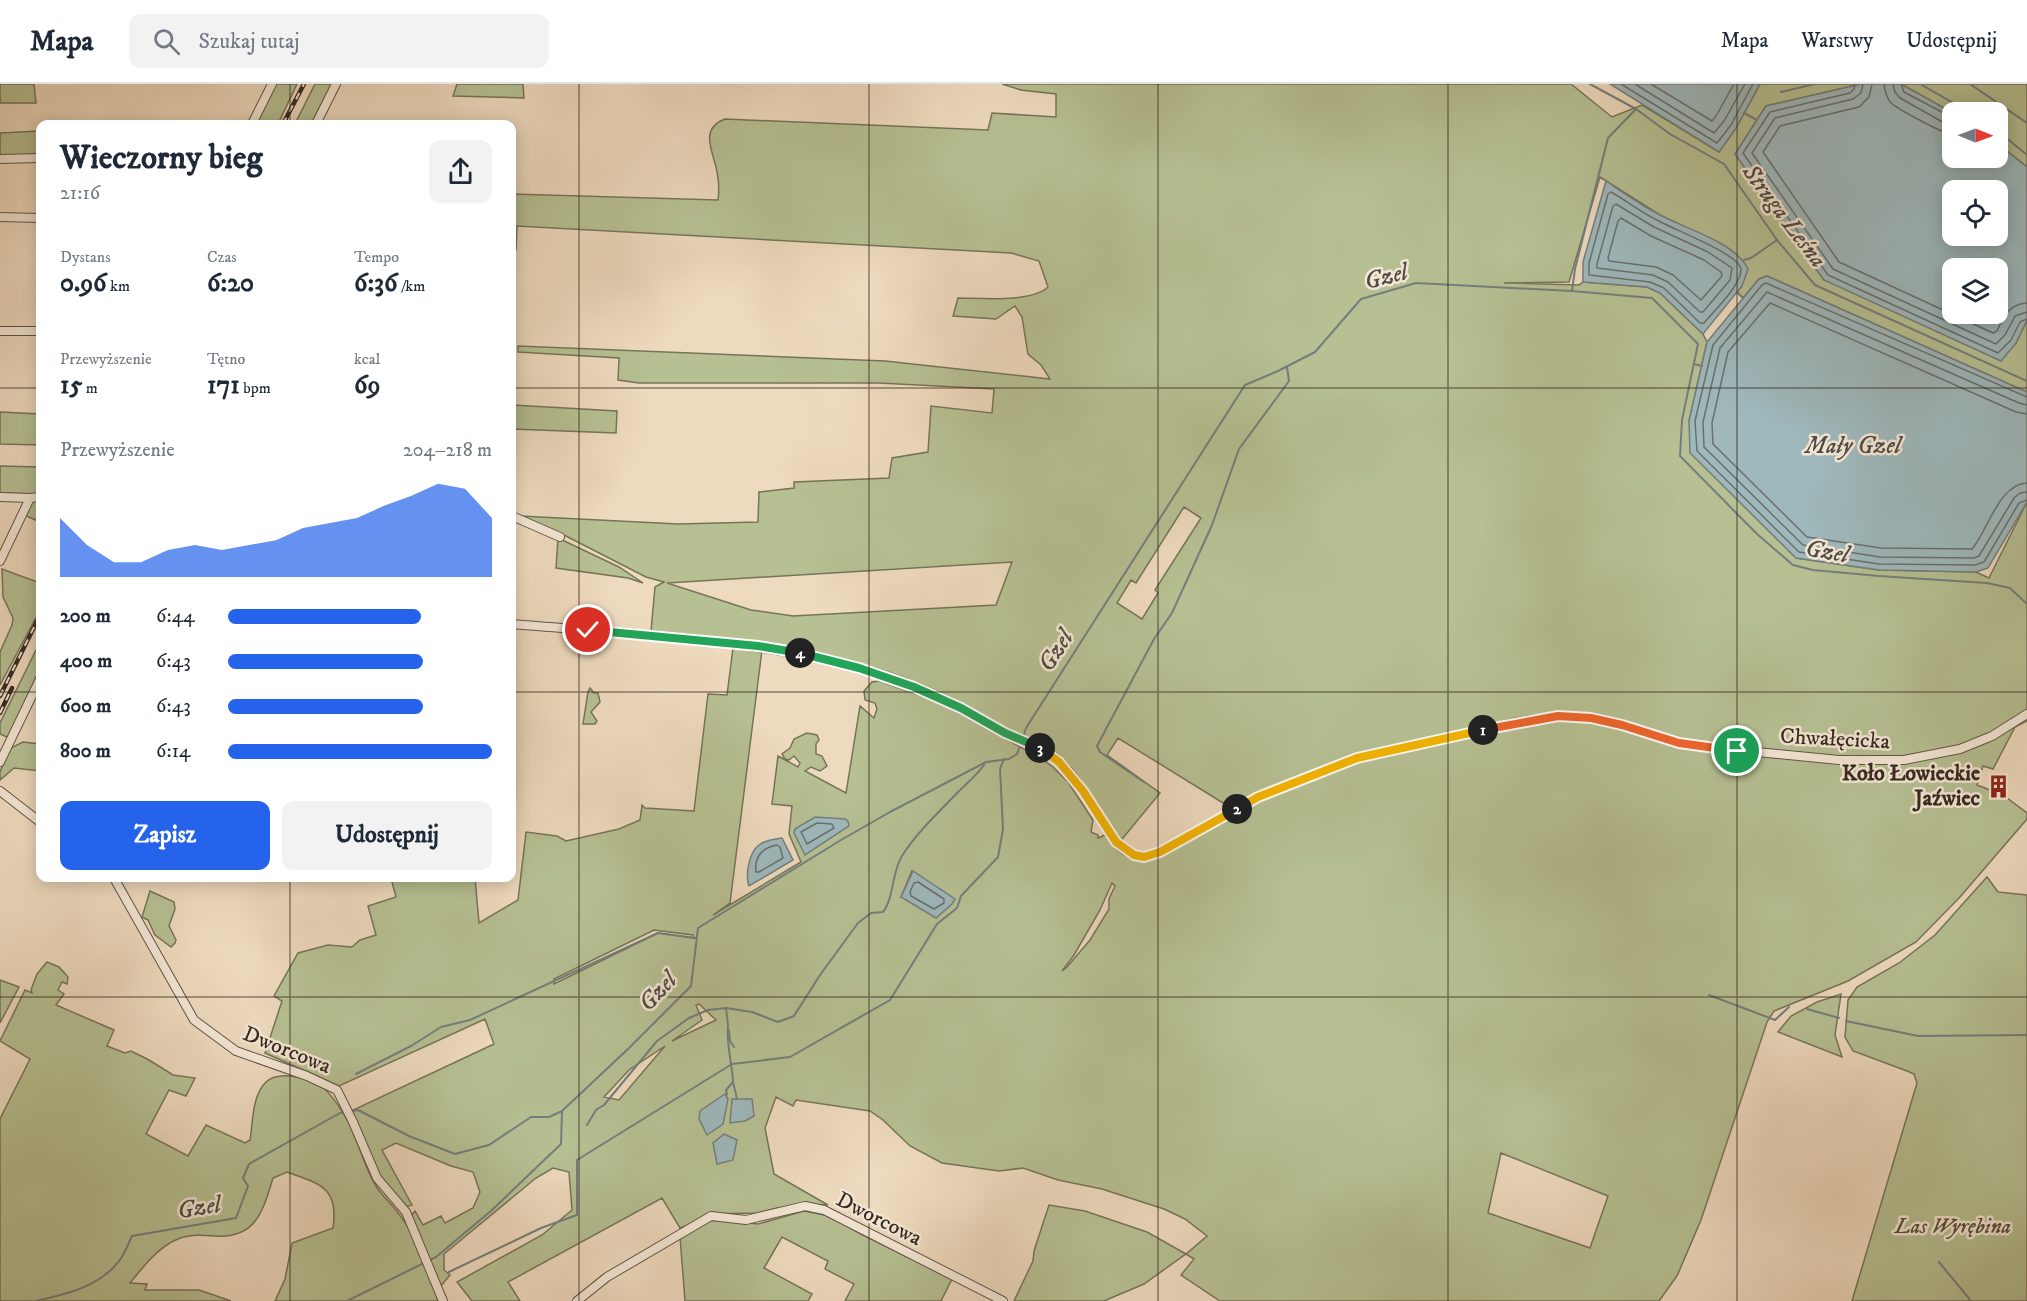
<!DOCTYPE html>
<html lang="pl">
<meta charset="utf-8">
<style>
:root{--surface:#fff;--page:#f2f2f3;--text:#1f2937;--muted:#747a83;--line:#e0e1e3;--accent:#2563eb}
body{margin:0;font-family:"IM FELL DW Pica",serif;background:var(--page);color:var(--text);height:100vh;display:flex;flex-direction:column;font-size:22px;white-space:nowrap}
*{box-sizing:border-box;margin:0}
p{font-size:20px;color:var(--muted)}
.icon{flex:none;width:33px;height:33px;fill:none;stroke:currentColor;stroke-width:2;stroke-linecap:round;stroke-linejoin:round}
.map{position:relative;flex:1;overflow:hidden}
.side{position:absolute;left:36px;top:36px;width:480px;height:762px;display:flex;flex-direction:column;background:var(--surface);border-radius:12px;box-shadow:0 3px 15px #0003}
.side>*{flex:none}
.needle{width:39px;rotate:91deg}
.fabs{position:absolute;left:1942px;top:18px;display:grid;gap:12px}
.fabs a{display:grid;place-items:center;width:66px;height:66px;border-radius:12px;background:var(--surface);box-shadow:0 3px 15px #0003;font-size:30px}
.pin{position:absolute;display:grid;place-items:center;width:51px;height:51px;color:#fff;margin:-26px;border:3px solid #fff;border-radius:50%;box-shadow:0 2px 6px #0007}
.km{position:absolute;width:30px;height:30px;margin:-15px;border-radius:50%;background:#222;color:#fff;font-size:16px;line-height:30px;text-align:center}
.round{display:grid;place-items:center;flex:none;width:63px;height:63px;border-radius:12px;background:var(--page)}
.headline{display:flex;align-items:center;justify-content:space-between;height:102px;padding:0 24px}
h1{font-size:33px;font-weight:700;line-height:45px}
.figures{display:grid;grid-template-columns:repeat(3,1fr);gap:9px;height:102px;padding:6px 24px}
.figures div{display:grid;align-content:center}
.figures b{font-size:26px;font-weight:700}
.figures small{font-size:16px;font-weight:400}
.figures p{font-size:16px}
.chart{height:168px;padding:12px 24px}
.chart p{display:flex;justify-content:space-between}
.chart svg{width:100%;height:108px;margin-top:6px;fill:var(--accent);opacity:.7}
.cta{display:flex;gap:12px;margin-top:auto;padding:12px 24px}
.cta a{flex:1;height:69px;border-radius:12px;background:var(--accent);color:#fff;font-size:24px;font-weight:700;line-height:69px;text-align:center}
.cta a+a{background:var(--page);color:var(--text)}
ul{padding:0 24px;list-style:none;font-size:20px}
li{display:grid;grid-template-columns:96px 72px 1fr;align-items:center;height:45px}
li i{height:15px;border-radius:8px;background:var(--accent)}
header{display:flex;align-items:center;gap:36px;box-sizing:border-box;height:84px;padding:0 30px;background:var(--surface);border-bottom:2px solid var(--line)}
header strong{font-size:28px}
nav{display:flex;gap:33px;margin-inline-start:auto;font-size:21px}
.search{width:420px;height:54px;background:var(--page);display:flex;align-items:center;gap:15px;box-sizing:border-box;padding:0 21px;border-radius:12px;color:var(--muted);font-size:22px}
.map>svg:first-child{display:block}
</style>
<header>
<strong>Mapa</strong>
<div class="search"><svg class="icon" aria-label="search" viewBox="0 0 24 24"><circle cx="10" cy="10" r="6"/><path d="M15 15l6 6"/></svg>Szukaj tutaj</div>
<nav><a>Mapa</a><a>Warstwy</a><a>Udostępnij</a></nav>
</header>
<div class="map">
<svg width="2027" height="1217" viewBox="0 0 2027 1217">
<rect width="100%" height="100%" fill="#eedabe"/>
<filter id="stains"><feTurbulence type="fractalNoise" baseFrequency=".00333" numOctaves="4"/><feColorMatrix values="0 0 0 0 .2 0 0 0 0 .09 0 0 0 0 .02 0 0 0 .5 -.17"/></filter>
<radialGradient id="worn" r=".72"><stop offset=".6" stop-color="#630" stop-opacity="0"/><stop offset="1" stop-color="#630" stop-opacity=".3"/></radialGradient>
<!-- green -->
<g fill="#b6c093" stroke="#767459" stroke-width="1.5" fill-rule="evenodd">
<polygon points="0,0 34,0 36,19 0,19"/>
<polygon points="275,0 297,0 278,40 255,40"/>
<polygon points="315,0 332,0 311,40 295,40"/>
<polygon points="457,0 523,0 524,14 453,12"/>
<path d="M1002 0H1571L1612 33 1642 21 1719 68 1736 44 1760 0H1861L1766 22 1735 70 1824 196 2016 259 2027 236V308L1767 192 1759 195 1743 214 1737 208 1742 202 1686 144 1660 131 1600 93 1569 198 1504 199 1579 201 1583 198 1647 203 1660 209 1703 250 1707 258 1689 337 1796 474 1879 486 1976 488 1989 494 2027 418V637L2015 643 1993 685 1983 682 1977 701 2003 711 2027 729V735L1960 813 1916 858 1848 897 1774 927 1767 938 1701 1136 1677 1192 1659 1217H1220L1181 1191 1194 1175 1186 1170 1144 1200 1104 1217H1014L1033 1177 1034 1167 1049 1121 1085 1127 1147 1148 1186 1170 1207 1152 1185 1135 1164 1125 1102 1105 1058 1096 1023 1084 999 1087 942 1079 910 1062 883 1036 870 1027 796 1016 793 1022 776 1013 765 1044 774 1090 828 1121 807 1120 777 1124 758 1129 707 1130 691 1140 680 1144 662 1114 508 1198 520 1217H472L457 1198 542 1151 572 1126 569 1088 553 1084 536 1094 444 1170V1186L450 1191 440 1203 411 1132 415 1127 423 1141 441 1132 445 1139 473 1124 480 1108 473 1088 451 1082 396 1059 382 1066 412 1121 405 1123 380 1094 351 1027 494 960 485 935 339 1002 265 969 282 917 274 912 298 869 328 861 352 863 360 856 376 851 368 822 396 813 391 794H475L479 839 518 816 526 748 557 752 566 757 619 745 640 736 642 721 645 724 694 727 708 610 727 611 733 564 762 566 730 819 713 831 801 778 789 750 792 722 772 720 778 672 798 683 800 679 794 672 789 676 785 675 782 670 790 664 794 655 807 649 817 651 819 656 816 660V670L822 672 827 682 820 687 811 683 805 687 846 709 860 622 874 634 877 625 875 619 865 616 864 607 872 598 879 597 941 619 1042 675 1053 683 1068 698 1093 736 1091 748 1098 751V754L1105 751 1126 771 1139 775 1236 727 1118 654 1107 671 1160 709 1118 760 1053 670 1015 652 940 610 807 565 806 568 785 563 651 547 655 503 664 498 646 493 562 450 520 432 678 440 758 438 759 408 794 404V398L889 394 892 374 928 368 931 322 992 329 994 305 879 299H639L618 296 619 274 518 268V262L885 277 1050 295 1041 281 1028 270 1022 233 1015 222 996 235 953 232 958 214C981 214 1031 219 1048 203L1039 177 1011 169 517 142 516 166H512V110L718 116C719 108 719 97 717 88 714 69 698 45 725 35L988 46 992 29 1056 33V10L1021 6ZM1184 423 1201 434 1155 506 1158 509 1142 535 1117 519 1131 496 1136 499ZM1012 478 996 521 793 532 751 526 667 499ZM912 787 954 815 901 813ZM1112 799 1115 802 1109 815V825L1090 856 1067 883 1062 887 1074 871 1100 826ZM654 846 693 851 694 854 658 849 554 900V895ZM699 920 716 936 672 957 702 936 696 921ZM665 962 619 1016 604 1013 629 986ZM1501 1069 1608 1112 1590 1164 1488 1129Z"/>
<polygon points="1901,0 2027,0 2027,83 1998,60 1998,28 1953,29"/>
<polygon points="40,47 40,71 0,71 0,49"/>
<polygon points="512,321 617,327 616,349 512,345"/>
<polygon points="0,328 40,330 40,361 0,360"/>
<polygon points="0,382 40,383 40,410 0,409"/>
<polygon points="32,416 40,416 40,438 24,431"/>
<polygon points="558,454 619,483 643,499 628,494 556,484"/>
<polygon points="2,485 40,499 40,526 0,601 0,568 12,541 13,534 3,513"/>
<polygon points="40,558 40,585 9,654 0,650 0,639"/>
<polygon points="590,604 594,609 598,609 600,618 591,628 597,637 595,640 583,640 588,608"/>
<polygon points="23,658 40,660 40,687 14,684 0,696 0,688 9,665"/>
<polygon points="1987,793 1998,808 2027,811 2027,1217 1852,1217 1917,999 1914,990 1907,987 1853,967 1845,953 1848,916 1857,903 1899,879 1935,851"/>
<polygon points="150,807 174,818 175,825 169,842 176,856 175,859 171,863 155,851 148,836 142,833"/>
<path d="M47 878 59 883 68 893 67 900 62 898 58 906 64 910 56 921 114 946 107 962 125 969 131 967 149 976 173 991 195 994 186 1012 169 1006 146 1050 188 1072 206 1041 245 1059 250 1056C253 1038 252 1013 265 999 277 986 308 993 321 1002 330 1008 338 1021 344 1030 358 1052 362 1080 376 1102 382 1112 392 1120 399 1130 419 1156 428 1187 440 1217H275L285 1195 292 1159 333 1144C339 1103 320 1100 287 1088L273 1094C263 1127 256 1155 215 1152 203 1151 189 1150 178 1155 158 1163 143 1183 130 1199L147 1200 145 1206H199L231 1217H0V1035L30 975 0 957 25 906 32 909 31 906 37 890Z"/>
<polygon points="0,896 19,903 0,939"/>
<polygon points="1841,910 1835,951 1842,973 1778,948 1791,932 1817,918"/>
<polygon points="804,1127 830,1132 861,1150 952,1195 941,1217 845,1217 854,1200 825,1185 828,1177 782,1153 764,1184 812,1210 808,1217 685,1217 680,1153 707,1137 723,1136 758,1140"/>
</g>
<!-- water -->
<g fill="#9eb8bc" stroke="#747e7d" stroke-width="1.5" fill-rule="evenodd">
<polygon points="1610,0 1760,0 1736,44 1719,68"/>
<path d="M1861 0H1901L1953 29V74H1998V60L2027 83V236L2016 259 2001 277 1824 196 1735 70 1766 22ZM1953 106H1998V152H1953ZM1953 184H1998V230H1953Z"/>
<path d="M1606 97C1624 109 1642 122 1662 132 1687 145 1736 159 1748 185L1742 202 1703 250 1660 209 1647 203 1583 198V178Z"/>
<polygon points="1767,192 2027,308 2027,418 1988,484 1976,488 1879,486 1796,474 1690,369 1689,337 1707,258 1759,195"/>
<polygon points="815,733 845,735 848,737 849,742 805,771 794,749 795,745"/>
<path d="M782 754 793 776 749 802C745 792 749 768 759 761 765 756 775 755 782 754Z"/>
<polygon points="913,787 955,815 952,820 936,834 901,813"/>
<polygon points="725,1010 728,1015 723,1040 707,1051 699,1035 700,1027"/>
<polygon points="732,1015 752,1015 754,1032 745,1037 730,1039"/>
<polygon points="724,1050 737,1056 733,1076 717,1080 713,1059"/>
</g>
<g fill="none" stroke-linecap="round" stroke-linejoin="round">
<!-- shore -->
<g stroke="#6a706e" stroke-width="1.5">
<polyline points="1621,0 1717,59 1731,41 1753,0"/>
<polyline points="1635,0 1714,49 1724,37 1745,0"/>
<polyline points="1651,0 1712,37 1716,32 1734,0"/>
<polyline points="1855,0 1854,5 1850,9 1770,28 1743,69 1828,191 1998,269 2011,256 2020,238 2027,235"/>
<polyline points="1863,0 1861,9 1853,15 1775,34 1752,69 1833,185 1996,260 2005,251 2015,232 2027,228"/>
<path d="M1872 0 1869 13 1859 23 1780 42 1763 68 1839 178 1993 249 1997 247C2004 232 2009 220 2027 219"/>
<path d="M1884 0C1885 7 1886 12 1890 18 1897 25 1944 50 1953 51"/>
<polyline points="1893,0 1895,8 1900,14 1946,40 1953,42"/>
<polyline points="1901,0 1904,8 1953,34"/>
<path d="M1611 108C1627 117 1642 129 1659 137 1672 145 1742 171 1741 186 1741 201 1713 228 1704 239H1700L1664 204 1650 198 1589 191V179L1608 110Z"/>
<polygon points="1616,120 1654,143 1708,168 1732,184 1730,196 1703,228 1700,228 1668,198 1653,191 1597,184 1597,180 1613,122"/>
<polygon points="1621,134 1651,152 1704,176 1721,188 1722,192 1701,216 1673,191 1656,183 1609,177 1608,174 1618,137"/>
<polyline points="2027,313 1766,199 1762,201 1713,261 1695,337 1697,367 1799,468 1879,480 1975,481 1984,478 2019,419 2027,416"/>
<polyline points="2027,321 2019,319 1767,208 1720,264 1703,338 1704,363 1803,461 1880,473 1974,474 1979,472 2014,414 2020,409 2027,408"/>
<path d="M2027 330 2016 328 1770 219 1728 268 1712 339 1713 360 1807 453 1881 464 1972 465C1988 446 1999 400 2027 399"/>
<polygon points="817,739 832,740 834,744 807,760 801,748"/>
<path d="M777 761 780 763 783 774 759 788H756C754 772 762 764 777 761Z"/>
<polygon points="918,798 944,815 944,819 934,825 911,812 910,808 914,799"/>
</g>
<!-- stream -->
<g stroke="#747e7d" stroke-width="2">
<polyline points="1590,0 1636,25 1670,50 1724,80 1777,156 1815,201 2027,297"/>
<polyline points="1920,0 1969,28"/>
<polyline points="1970,0 2027,39"/>
<polyline points="1781,8 1815,0"/>
<polyline points="1744,29 1757,36"/>
<polyline points="1998,47 2027,71"/>
<polyline points="1744,176 1751,174 1777,156"/>
<polyline points="1572,207 1575,185 1608,54 1636,25"/>
<polyline points="1737,208 1743,214"/>
<polyline points="1694,280 1702,282"/>
<polyline points="1023,654 1026,644 1245,301 1278,287 1315,268 1361,215 1416,199 1572,207 1652,214 1698,260 1682,336 1680,372 1757,450 1793,481 1813,486 1879,492 1987,499 2010,504 2027,520"/>
<polyline points="1144,698 1100,668 1097,662 1154,555 1172,529 1212,441 1239,365 1289,297 1287,283"/>
<polyline points="1709,911 1775,936 1789,923"/>
<polyline points="726,924 728,941"/>
<polyline points="1807,925 1839,934"/>
<polyline points="1846,937 1918,952 2027,951"/>
<polyline points="729,946 730,957 734,963"/>
<polyline points="356,990 411,962 441,943 470,936 658,849 696,854"/>
<polyline points="733,998 737,1015"/>
<path d="M726 1011 727 1010 726 1006 733 998C732 978 726 960 728 941"/>
<polyline points="351,1027 358,1026 409,1052 455,1070 489,1061 531,1033 549,1033 562,1027 629,964 691,902 698,844 841,756 890,728 986,678 1009,675 1017,670 1021,659"/>
<path d="M587 1041 596 1026 604 1021 657 957 689 934 708 926 726 924 752 928 778 938 794 932 820 891 858 839 871 829 883 828C894 814 892 787 902 772 917 748 939 728 958 708 967 699 977 691 984 681"/>
<polyline points="1939,1178 1971,1217"/>
<polyline points="449,1188 541,1144 577,1131 577,1076 732,980 790,973 890,916 937,840 957,824 961,812 998,773 1003,745 1000,685 1004,675"/>
<path d="M36 1217C67 1210 99 1203 119 1177 125 1170 128 1160 132 1152L236 1134 248 1102 243 1094 249 1080 340 1029 345 1028"/>
<polyline points="347,1217 436,1173 492,1126 561,1060 562,1027"/>
</g>
<defs>
<g id="minor">
<polyline points="252,40 272,0"/>
<polyline points="316,40 336,0"/>
<polyline points="0,75 40,74"/>
<polyline points="0,133 40,134"/>
<polyline points="0,247 40,247"/>
<polyline points="0,413 30,414"/>
<polyline points="512,432 560,453"/>
<polyline points="0,477 30,414 40,413"/>
<path d="M512 540C572 545 632 549 692 555 785 565 880 579 963 625 977 634 991 643 1006 650 1020 656 1035 659 1048 668 1071 684 1086 712 1101 735 1109 747 1116 763 1130 769 1141 775 1150 772 1160 768L1258 713 1357 674 1518 638 1558 632 1591 634 1622 641 1679 659 1705 663 1839 676H1904L1960 665 1992 652 2027 630"/>
<polyline points="0,678 40,595"/>
<polyline points="0,707 40,738"/>
<polyline points="114,794 194,936 236,967 307,992 337,1006 353,1038 377,1094 406,1128 443,1217"/>
<polyline points="577,1217 607,1193 711,1132 746,1136 805,1122 824,1126 1003,1217"/>
</g>
</defs>
<!-- minor casing -->
<use href="#minor" stroke="#635447" stroke-width="10"/>
<!-- minor -->
<use href="#minor" stroke="#f4e7d5" stroke-width="8"/>
<defs>
<g id="rail">
<polyline points="283,40 304,0"/>
<polyline points="0,612 40,531"/>
<polyline points="0,629 12,604"/>
</g>
</defs>
<!-- rail casing -->
<use href="#rail" stroke="#35281f" stroke-width="4.5"/>
<!-- rail -->
<use href="#rail" stroke="#f4e7d5" stroke-width="2" stroke-dasharray="7" stroke-linecap="butt"/>
</g>
<g fill="none" stroke-linecap="round" stroke-linejoin="round">
<defs>
<polyline id="split-1" points="1483,646 1558,632 1591,634 1622,641 1679,659 1737,667"/>
<polyline id="split-2" points="1237,725 1258,713 1357,674 1483,646"/>
<polyline id="split-3" points="1040,664 1059,678 1083,707 1116,758 1134,771 1144,773 1160,768 1237,725"/>
<polyline id="split-4" points="800,569 859,584 914,603 961,624 1005,649 1040,664"/>
<polyline id="split-5" points="588,546 758,562 800,569"/>
</defs>
<!-- split-1 casing -->
<use href="#split-1" stroke="#fff" stroke-width="12"/>
<!-- split-2 casing -->
<use href="#split-2" stroke="#fff" stroke-width="12"/>
<!-- split-3 casing -->
<use href="#split-3" stroke="#fff" stroke-width="12"/>
<!-- split-4 casing -->
<use href="#split-4" stroke="#fff" stroke-width="12"/>
<!-- split-5 casing -->
<use href="#split-5" stroke="#fff" stroke-width="12"/>
<!-- split-1 -->
<use href="#split-1" stroke="#f0652b" stroke-width="8"/>
<!-- split-2 -->
<use href="#split-2" stroke="#f5b400" stroke-width="8"/>
<!-- split-3 -->
<use href="#split-3" stroke="#f5b400" stroke-width="8"/>
<!-- split-4 -->
<use href="#split-4" stroke="#22a559" stroke-width="8"/>
<!-- split-5 -->
<use href="#split-5" stroke="#22a559" stroke-width="8"/>
</g>
<!-- grid -->
<path fill="none" stroke="#35281f" stroke-width="1.5" stroke-opacity="0.55" d="M290 0V40M579 0V1217M869 0V1217M1158 0V1217M1448 0V1217M1737 0V1217M0 304H40M512 304H2027M0 608H40M512 608H2027M290 794V1217M0 913H2027"/>
<!-- icons -->
<defs>
<symbol id="building-bare" viewBox="-9 -9 18 18"><path d="M-4-6H4V6H1V3H-1V6H-4ZM-2.5-4.3h1.7v1.8h-1.7ZM.8-4.3h1.7v1.8H.8ZM-2.5-1h1.7V.8h-1.7ZM.8-1h1.7V.8H.8Z" fill="#8f2418" stroke="#f4e7d5" stroke-width="2.5" paint-order="stroke"/></symbol>
</defs>
<g fill-rule="evenodd">
<use href="#building-bare" x="1982" y="686" width="33" height="33"/>
</g>
<g text-anchor="middle" dominant-baseline="central" stroke-width="5" stroke-linejoin="round" paint-order="stroke">
<!-- street labels -->
<g font-size="22" fill="#35281f" stroke="#f4e7d5">
<text transform="translate(1835 655) rotate(3)">Chwałęcicka</text>
<text transform="translate(287 966) rotate(22)">Dworcowa</text>
<text transform="translate(879 1135) rotate(27)">Dworcowa</text>
</g>
<!-- poi labels -->
<g font-size="22" font-weight="bold" fill="#35281f" stroke="#f4e7d5" text-anchor="end">
<text x="1980" y="689">Koło Łowieckie<tspan x="1980" dy="25">Jaźwiec</tspan></text>
</g>
<!-- park labels -->
<g font-size="22" font-style="italic" fill="#554e3c" stroke="#f4e7d5">
<text x="1953" y="1142">Las Wyrębina</text>
</g>
<!-- water labels -->
<g font-size="24" font-style="italic" fill="#4f4c46" stroke="#f4e7d5">
<text transform="translate(1784 132) rotate(53)">Struga Leśna</text>
<text transform="translate(1386 193) rotate(-15)">Gzel</text>
<text x="1853" y="362">Mały Gzel</text>
<text transform="translate(1827 468) rotate(9)">Gzel</text>
<text transform="translate(1056 567) rotate(-58)">Gzel</text>
<text transform="translate(658 908) rotate(-48)">Gzel</text>
<text transform="translate(199 1124) rotate(-10)">Gzel</text>
</g>
</g>
<rect width="100%" height="100%" filter="url(#stains)"/>
<rect width="100%" height="100%" fill="url(#worn)"/>
</svg>
<div class="fabs">
<a><svg class="needle" viewBox="-14 -14 28 28"><path d="M0-13l5 13h-10z" fill="#e53935"/><path d="M0 13l5-13h-10z" fill="#747a83"/></svg></a>
<a><svg class="icon" aria-label="locate" viewBox="0 0 24 24"><circle cx="12" cy="12" r="6"/><path d="M12 2v4M12 18v4M2 12h4M18 12h4"/></svg></a>
<a><svg class="icon" aria-label="layers" viewBox="0 0 24 24"><path d="M12 4l9 5-9 5-9-5zM3 14l9 5 9-5"/></svg></a>
</div>
<div class="pin" style="left:1737px;top:667px;background:#1e9e55"><svg class="icon" aria-label="arrive" viewBox="0 0 24 24"><path d="M6 21V4h12l-3 4 3 4H6"/></svg></div>
<div class="pin" style="left:588px;top:546px;background:#d93025"><svg class="icon" aria-label="check" viewBox="0 0 24 24"><path d="M5 12l5 5 9-10"/></svg></div>
<b class="km" style="left:1483px;top:646px">1</b>
<b class="km" style="left:1237px;top:725px">2</b>
<b class="km" style="left:1040px;top:664px">3</b>
<b class="km" style="left:800px;top:569px">4</b>
<section class="side">
<div class="headline"><div><h1>Wieczorny bieg</h1><p>21:16</p></div><a class="round"><svg class="icon" aria-label="share" viewBox="0 0 24 24"><path d="M12 15V3M7 8l5-5 5 5M5 13v7h14v-7"/></svg></a></div>
<div class="figures">
<div><p>Dystans</p><b>0.96<small> km</small></b></div>
<div><p>Czas</p><b>6:20</b></div>
<div><p>Tempo</p><b>6:36<small> /km</small></b></div>
</div>
<div class="figures">
<div><p>Przewyższenie</p><b>15<small> m</small></b></div>
<div><p>Tętno</p><b>171<small> bpm</small></b></div>
<div><p>kcal</p><b>69</b></div>
</div>
<div class="chart"><p><span>Przewyższenie</span>204–218 m</p>
<svg viewBox="0 0 160 44" preserveAspectRatio="none"><path d="M0 44V20L10 31L20 38L30 38L40 33L50 31L60 33L70 31L80 29L90 24L100 22L110 20L120 15L130 11L140 6L150 8L160 20V44z"/></svg>
</div>
<ul>
<li><b>200 m</b>6:44<i style="width:73%"></i></li>
<li><b>400 m</b>6:43<i style="width:74%"></i></li>
<li><b>600 m</b>6:43<i style="width:74%"></i></li>
<li><b>800 m</b>6:14<i style="width:100%"></i></li>
</ul>
<div class="cta"><a>Zapisz</a><a>Udostępnij</a></div>
</section>
</div>
